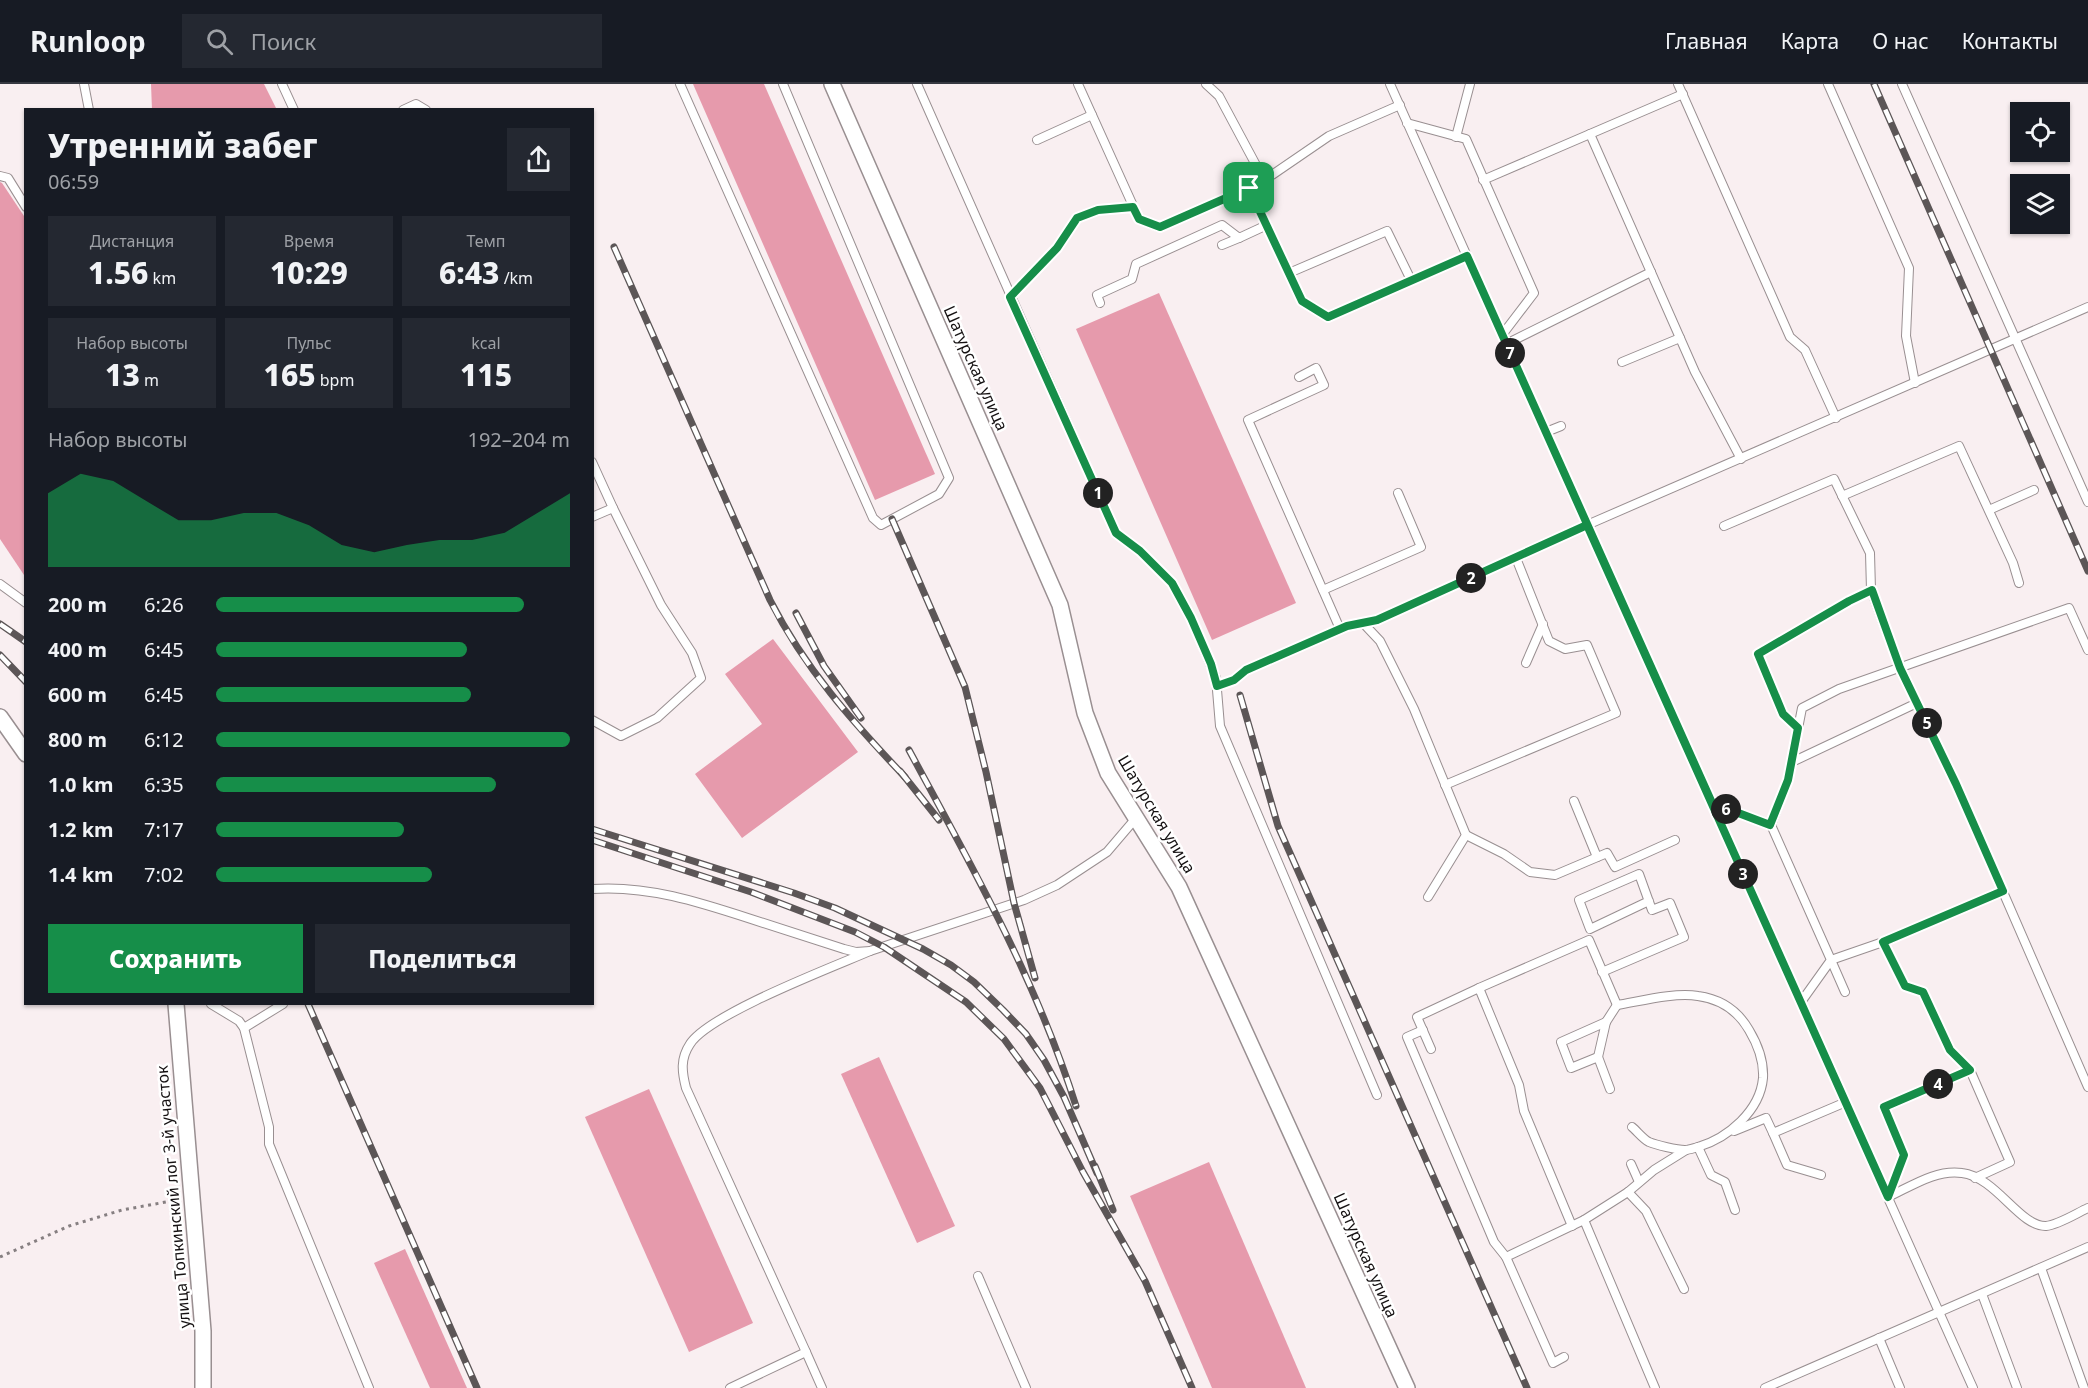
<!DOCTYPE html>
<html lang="ru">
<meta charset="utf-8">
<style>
:root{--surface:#171b24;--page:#242831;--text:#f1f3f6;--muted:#9ea1a6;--line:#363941;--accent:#168e49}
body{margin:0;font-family:"Noto Sans",sans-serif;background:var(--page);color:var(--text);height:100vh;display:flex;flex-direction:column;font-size:22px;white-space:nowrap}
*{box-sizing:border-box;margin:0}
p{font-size:20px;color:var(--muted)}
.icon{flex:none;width:33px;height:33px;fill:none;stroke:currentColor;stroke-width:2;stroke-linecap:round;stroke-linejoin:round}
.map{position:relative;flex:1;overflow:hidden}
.drawer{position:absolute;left:24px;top:24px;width:570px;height:897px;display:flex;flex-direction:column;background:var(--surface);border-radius:0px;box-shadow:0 2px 4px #0004}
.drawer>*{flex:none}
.controls{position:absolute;left:2010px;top:18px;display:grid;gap:12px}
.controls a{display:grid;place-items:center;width:60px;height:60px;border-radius:0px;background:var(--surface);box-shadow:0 2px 4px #0004;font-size:30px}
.pin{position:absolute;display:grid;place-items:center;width:51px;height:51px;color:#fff;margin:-26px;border-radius:12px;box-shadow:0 3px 9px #0006}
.km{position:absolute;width:30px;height:30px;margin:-15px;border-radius:50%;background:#222;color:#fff;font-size:16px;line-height:30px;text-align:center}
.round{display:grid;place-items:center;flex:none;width:63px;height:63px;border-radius:0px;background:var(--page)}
.overview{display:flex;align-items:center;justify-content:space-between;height:102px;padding:0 24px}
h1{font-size:33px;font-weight:800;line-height:45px}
.metrics{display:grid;grid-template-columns:repeat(3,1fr);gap:9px;height:102px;padding:6px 24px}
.metrics div{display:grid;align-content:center;border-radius:0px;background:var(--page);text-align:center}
.metrics b{font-size:30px;font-weight:800}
.metrics small{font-size:16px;font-weight:400}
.metrics p{font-size:16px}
.chart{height:168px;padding:12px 24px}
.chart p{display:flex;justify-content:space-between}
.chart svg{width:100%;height:108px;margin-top:6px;fill:var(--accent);opacity:.7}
.action{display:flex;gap:12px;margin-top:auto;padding:12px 24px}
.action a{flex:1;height:69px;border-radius:0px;background:var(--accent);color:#fff;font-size:24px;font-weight:800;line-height:69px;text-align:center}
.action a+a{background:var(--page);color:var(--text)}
ul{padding:0 24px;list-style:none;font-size:20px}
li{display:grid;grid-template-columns:96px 72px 1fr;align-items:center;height:45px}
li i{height:15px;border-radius:8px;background:var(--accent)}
header{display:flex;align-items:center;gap:36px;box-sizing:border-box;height:84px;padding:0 30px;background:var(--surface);border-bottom:2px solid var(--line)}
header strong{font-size:28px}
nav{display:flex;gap:33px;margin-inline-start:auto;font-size:21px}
.search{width:420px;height:54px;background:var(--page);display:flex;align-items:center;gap:15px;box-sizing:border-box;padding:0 21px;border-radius:0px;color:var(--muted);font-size:22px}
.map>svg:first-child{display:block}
</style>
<header>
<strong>Runloop</strong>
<div class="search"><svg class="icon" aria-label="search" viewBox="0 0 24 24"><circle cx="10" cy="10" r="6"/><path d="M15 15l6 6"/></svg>Поиск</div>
<nav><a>Главная</a><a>Карта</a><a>О нас</a><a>Контакты</a></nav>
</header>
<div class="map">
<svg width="2088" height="1304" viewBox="0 0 2088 1304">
<rect width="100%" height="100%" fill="#f9eff1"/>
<!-- building -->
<g fill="#e69aac">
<polygon points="151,0 264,0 277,26 152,26"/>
<polygon points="693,0 764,0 935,390 875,416"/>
<polygon points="0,98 2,99 26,135 26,494 0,455"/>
<polygon points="1159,209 1296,519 1212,556 1076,245"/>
<polygon points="773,555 858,668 742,754 695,690 762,640 725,590"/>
<polygon points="879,973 955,1142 917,1159 841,990"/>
<polygon points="649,1005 753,1239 689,1268 585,1033"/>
<polygon points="1209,1078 1306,1304 1212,1304 1130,1112"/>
<polygon points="405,1165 467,1304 430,1304 374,1179"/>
</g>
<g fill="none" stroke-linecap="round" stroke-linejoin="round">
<defs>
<g id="service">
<polyline points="84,0 89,26"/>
<polyline points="282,0 294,26"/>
<polyline points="680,0 873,434 881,441 939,410 949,394 783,0"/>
<polyline points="917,0 1116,449 1140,467 1172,499 1191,534 1216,594 1220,642 1377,1011"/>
<polyline points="1078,0 1139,135 1159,143 1249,104 1272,91 1329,52 1400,21"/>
<polyline points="1206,0 1219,12 1264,96"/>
<polyline points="1390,0 1973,1304"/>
<polyline points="1678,0 1790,253 1805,266 1836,334"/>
<polyline points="1828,0 1909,184 1906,252 1915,299"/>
<polyline points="1902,0 2088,418"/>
<polyline points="403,26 416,20 426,26"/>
<polyline points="1407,39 1466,55 1534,209 1502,251"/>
<polyline points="1590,50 1695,288 1741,375"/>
<polyline points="1456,53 1470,0"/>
<polyline points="1037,56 1092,31"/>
<polyline points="0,92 8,94 26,123"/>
<polyline points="1483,96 1683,10"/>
<polyline points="1249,104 1302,217 1328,233 1467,172"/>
<polyline points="1222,161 1239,154"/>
<polyline points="1289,189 1387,147 1411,196"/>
<polyline points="1010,213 1057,164 1077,134 1098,126 1133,123"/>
<polyline points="1100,219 1097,211 1132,195 1136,180 1222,141 1239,154 1267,141"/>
<polyline points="1506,260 1651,188"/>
<polyline points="1622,278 1680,254"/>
<polyline points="1299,293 1316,284 1324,301 1248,336 1340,545"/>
<polyline points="1546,348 1561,342"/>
<polyline points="592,378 613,424 592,433"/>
<polyline points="1842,412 1959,362 2013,479 2019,499"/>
<polyline points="1989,426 2034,406"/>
<polyline points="1724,442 1834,395 1870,469 1871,506"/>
<polyline points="0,500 26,519"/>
<polyline points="1323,506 1421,463 1398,409"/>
<polyline points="1363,539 1380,557 1414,625 1466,751 1428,813"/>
<polyline points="1526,579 1543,540"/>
<polyline points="1217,602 1234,596 1246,586 1347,542 1377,536 1587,441 2088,223"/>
<polyline points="592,636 621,652 657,634 701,594 692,569 661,521 613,424"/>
<polyline points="1798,644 1783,630 1758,570 1849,517 1871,506 1900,584 1956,700 2088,1003"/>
<polyline points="1792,678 1917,619"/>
<polyline points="1445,701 1616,629 1587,561 1565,565 1549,557 1516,474"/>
<polyline points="1574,717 1597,773"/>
<polyline points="1712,719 1771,741 1831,876 1801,918"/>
<polyline points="1771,741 1788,696 1802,624 1839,605 2069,524 2088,566"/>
<polyline points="1466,751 1504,770 1530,788 1555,791 1607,769 1615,783 1675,756"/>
<path d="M592 805C647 801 699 818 751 835 782 845 813 855 844 865L856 868 870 867 1024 816 1057 801 1107 768 1136 734"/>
<polyline points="1883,858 2003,807"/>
<polyline points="1602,888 1684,853 1670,819 1652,826 1639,790 1579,816 1590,845 1649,817"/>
<path d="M1479 904 1589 856 1617 921C1641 917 1675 908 1698 912 1720 915 1738 927 1749 946 1758 961 1764 976 1763 994 1760 1027 1728 1054 1698 1063 1694 1064 1689 1066 1685 1066 1677 1066 1656 1061 1649 1058 1643 1055 1637 1047 1632 1043"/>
<polyline points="1845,908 1831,876 1883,858 1905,902 1923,908 1950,966 1970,986"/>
<polyline points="211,920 239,937 244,944 269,1043 269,1060 369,1304"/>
<polyline points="244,944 283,920"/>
<polyline points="1423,946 1407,953 1494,1158 1506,1173"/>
<polyline points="1431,965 1417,933 1479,904 1519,1001 1524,1027 1572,1142"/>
<polyline points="1598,973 1606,938"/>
<polyline points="1610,1005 1598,973 1571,984 1561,958 1606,938 1617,921"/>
<polyline points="1734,1047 1766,1034 1773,1049 1846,1018"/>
<polyline points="1773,1049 1787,1081 1821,1091"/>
<polyline points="1698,1063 1711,1091 1725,1098 1735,1126"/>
<polyline points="1631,1080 1639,1098"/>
<polyline points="1628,1108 1646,1127 1684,1205"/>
<polyline points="1888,1113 1904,1071 1884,1023 1970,986 2010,1078 1975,1094"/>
<path d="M1888 1113C1910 1103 1936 1085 1962 1089 1996 1093 2020 1143 2046 1142 2058 1141 2077 1129 2088 1124"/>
<polyline points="1584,1136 1628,1108 1654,1086 1686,1066"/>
<polyline points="2041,1184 2084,1304"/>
<polyline points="978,1192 1026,1304"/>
<polyline points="1982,1210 2017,1304"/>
<polyline points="1879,1254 1900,1304"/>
<polyline points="806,1268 822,1304"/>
<polyline points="1564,1273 1553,1279 1506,1173 1584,1136 1655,1304"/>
<path d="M730 1304 806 1268 686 1004C682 988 680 975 690 960 709 930 833 883 870 867"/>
<polyline points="1765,1304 2088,1163"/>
</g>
<g id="minor">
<polyline points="832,0 1060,521 1085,629 1108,689 1179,803 1407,1304"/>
<polyline points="0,633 26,670"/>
<polyline points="176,920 203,1247 203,1304"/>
</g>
</defs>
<!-- service casing -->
<use href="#service" stroke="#998f91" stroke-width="10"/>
<!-- minor casing -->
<use href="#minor" stroke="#998f91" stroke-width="18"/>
<!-- path -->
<polyline stroke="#867f81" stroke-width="3" stroke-dasharray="3 4.5" stroke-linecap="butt" points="0,1173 69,1142 122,1126 177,1116"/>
<!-- service -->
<use href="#service" stroke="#fff" stroke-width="8"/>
<!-- minor -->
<use href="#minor" stroke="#fff" stroke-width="15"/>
<defs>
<g id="rail">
<polyline points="1874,0 2088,487"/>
<path d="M614 163 770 516C805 585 852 637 905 693"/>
<polyline points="892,435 965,603 986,688 1014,819 1035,894"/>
<polyline points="796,529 824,582 861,634"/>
<polyline points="0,540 26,558"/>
<polyline points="0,571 26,598"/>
<polyline points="1240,611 1278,742 1527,1304"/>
<path d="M909 666C972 783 1035 893 1076 1022"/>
<polyline points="900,687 939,736"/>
<polyline points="592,745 794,809 835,824 923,865 951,881 974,898 1003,926 1026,950 1044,976 1064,1013 1097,1089"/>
<polyline points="592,756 751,808 855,848 884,863 966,918 1004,955 1040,1004 1083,1088 1145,1197 1192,1304"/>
<polyline points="308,920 477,1304"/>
<polyline points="1095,1082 1113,1126"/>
</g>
</defs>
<!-- rail casing -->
<use href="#rail" stroke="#5c5657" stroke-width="7"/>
<!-- rail -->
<use href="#rail" stroke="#fff" stroke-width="4.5" stroke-dasharray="14" stroke-linecap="butt"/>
</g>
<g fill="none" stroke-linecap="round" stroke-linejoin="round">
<defs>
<path id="route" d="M1249 104 1160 143 1139 135 1133 123 1098 126 1077 134 1057 164 1010 213 1116 449 1140 467 1172 499 1191 534 1211 580 1217 602 1234 596 1246 586 1347 542 1377 536 1587 441C1688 665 1788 889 1888 1113L1904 1071 1884 1023 1970 986 1950 966 1923 908 1905 902 1883 858 2003 807 1956 700 1900 584 1872 506 1849 517 1758 570 1783 630 1798 644 1788 696 1770 741 1712 719 1467 172 1328 233 1302 217 1249 104"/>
</defs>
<!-- route casing -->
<use href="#route" stroke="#fff" stroke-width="12"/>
<!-- route -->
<use href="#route" stroke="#168e49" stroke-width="8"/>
</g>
<g text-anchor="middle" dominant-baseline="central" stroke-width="5" stroke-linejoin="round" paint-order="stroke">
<!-- street labels -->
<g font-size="16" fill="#151112" stroke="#fff">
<text transform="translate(976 284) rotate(66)">Шатурская улица</text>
<text transform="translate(1157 730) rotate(59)">Шатурская улица</text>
<text transform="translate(173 1113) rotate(-95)">улица Топкинский лог 3-й участок</text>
<text transform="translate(1366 1171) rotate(66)">Шатурская улица</text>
</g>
</g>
</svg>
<div class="controls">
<a><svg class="icon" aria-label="locate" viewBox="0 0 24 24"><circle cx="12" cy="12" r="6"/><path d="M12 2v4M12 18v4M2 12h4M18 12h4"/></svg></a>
<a><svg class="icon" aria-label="layers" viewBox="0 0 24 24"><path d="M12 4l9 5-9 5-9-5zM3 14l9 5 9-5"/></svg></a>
</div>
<div class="pin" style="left:1249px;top:104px;background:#1e9e55"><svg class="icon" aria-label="arrive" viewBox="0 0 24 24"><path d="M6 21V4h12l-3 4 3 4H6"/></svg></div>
<b class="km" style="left:1098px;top:409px">1</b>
<b class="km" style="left:1471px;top:494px">2</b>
<b class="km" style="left:1743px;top:790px">3</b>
<b class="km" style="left:1938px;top:1000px">4</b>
<b class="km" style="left:1927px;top:639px">5</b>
<b class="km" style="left:1726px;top:725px">6</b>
<b class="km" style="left:1510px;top:269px">7</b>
<section class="drawer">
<div class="overview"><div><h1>Утренний забег</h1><p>06:59</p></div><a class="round"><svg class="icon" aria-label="share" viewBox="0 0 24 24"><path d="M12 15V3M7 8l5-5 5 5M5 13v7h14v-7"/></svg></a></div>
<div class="metrics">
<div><p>Дистанция</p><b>1.56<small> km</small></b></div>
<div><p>Время</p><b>10:29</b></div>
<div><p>Темп</p><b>6:43<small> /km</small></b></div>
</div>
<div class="metrics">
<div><p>Набор высоты</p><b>13<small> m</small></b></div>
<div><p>Пульс</p><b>165<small> bpm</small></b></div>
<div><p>kcal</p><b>115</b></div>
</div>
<div class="chart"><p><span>Набор высоты</span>192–204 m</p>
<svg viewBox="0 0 160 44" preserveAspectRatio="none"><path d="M0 44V14L10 6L20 9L30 17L40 25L50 25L60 22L70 22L80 27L90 35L100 38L110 35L120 33L130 33L140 30L150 22L160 14V44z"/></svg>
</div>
<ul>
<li><b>200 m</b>6:26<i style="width:87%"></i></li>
<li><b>400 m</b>6:45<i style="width:71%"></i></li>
<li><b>600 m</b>6:45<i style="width:72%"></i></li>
<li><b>800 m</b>6:12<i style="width:100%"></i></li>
<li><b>1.0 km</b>6:35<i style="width:79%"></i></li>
<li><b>1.2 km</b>7:17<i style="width:53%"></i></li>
<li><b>1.4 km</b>7:02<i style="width:61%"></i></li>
</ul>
<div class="action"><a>Сохранить</a><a>Поделиться</a></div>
</section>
</div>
